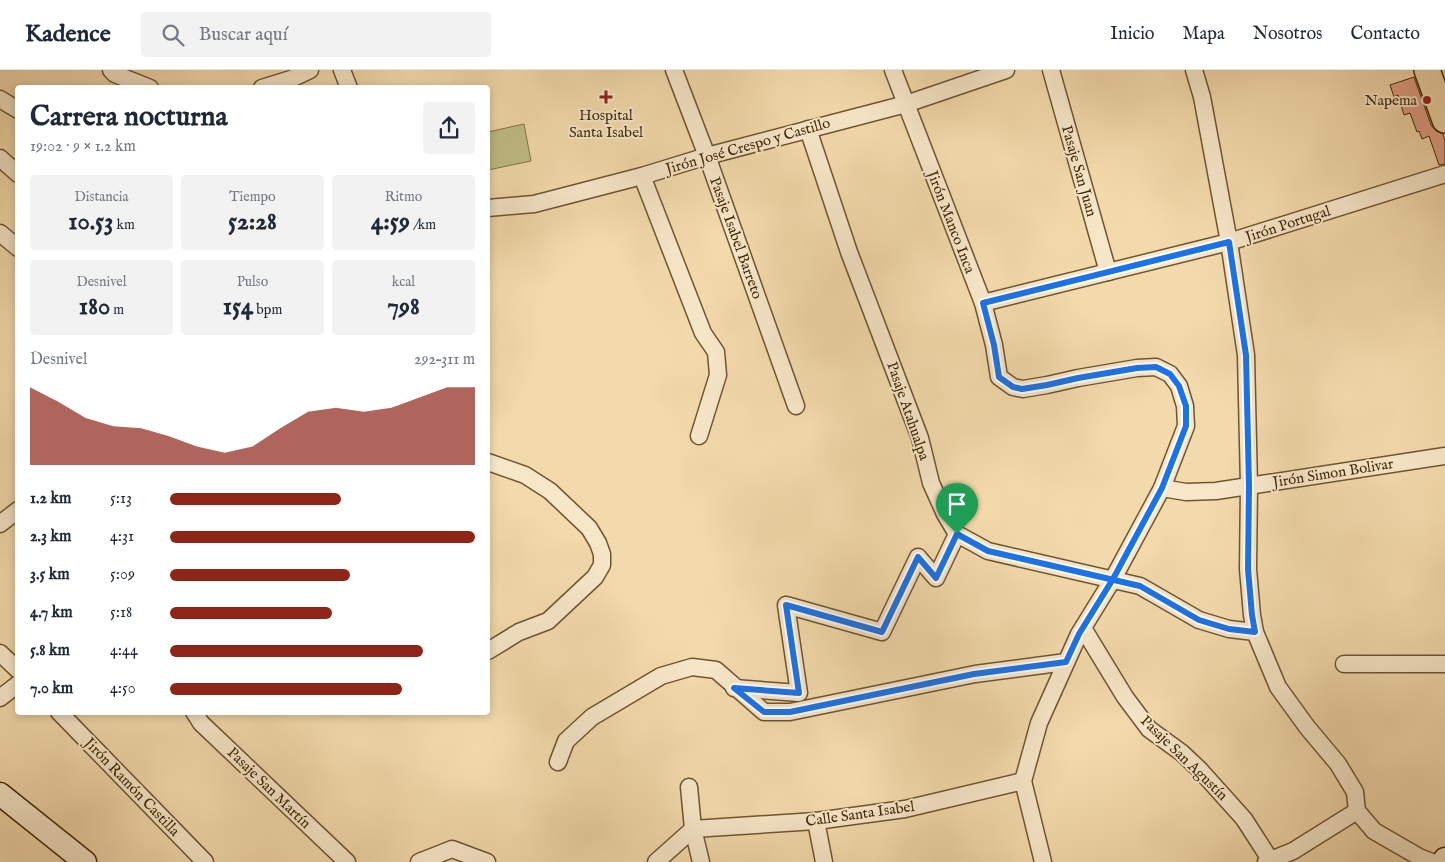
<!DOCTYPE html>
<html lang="es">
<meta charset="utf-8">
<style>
:root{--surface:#fff;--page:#f2f2f3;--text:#1f2937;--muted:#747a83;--line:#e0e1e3;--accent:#8f2418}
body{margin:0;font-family:"IM FELL English",serif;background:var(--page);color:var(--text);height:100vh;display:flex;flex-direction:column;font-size:19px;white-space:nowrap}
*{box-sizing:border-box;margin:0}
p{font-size:16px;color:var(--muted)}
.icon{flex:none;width:28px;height:28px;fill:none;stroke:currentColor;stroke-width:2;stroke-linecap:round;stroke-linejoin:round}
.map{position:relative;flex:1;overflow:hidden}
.details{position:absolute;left:15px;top:15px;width:475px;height:630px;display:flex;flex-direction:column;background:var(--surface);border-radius:5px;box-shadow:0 2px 8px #0003}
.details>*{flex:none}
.pin{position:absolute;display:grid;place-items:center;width:42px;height:42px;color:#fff;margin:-51px -21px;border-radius:50% 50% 50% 0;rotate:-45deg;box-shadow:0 0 5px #0007}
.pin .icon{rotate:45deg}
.round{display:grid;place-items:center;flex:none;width:52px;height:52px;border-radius:5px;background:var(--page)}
.headline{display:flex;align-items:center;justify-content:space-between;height:85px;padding:0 15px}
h1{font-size:28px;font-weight:700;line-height:38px}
.stats{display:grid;grid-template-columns:repeat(3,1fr);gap:8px;height:85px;padding:5px 15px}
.stats div{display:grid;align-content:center;border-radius:5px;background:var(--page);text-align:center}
.stats b{font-size:25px;font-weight:700}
.stats small{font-size:14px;font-weight:400}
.stats p{font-size:14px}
.chart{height:140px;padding:10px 15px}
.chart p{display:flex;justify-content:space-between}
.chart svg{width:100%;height:90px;margin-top:5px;fill:var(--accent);opacity:.7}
ul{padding:0 15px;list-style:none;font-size:16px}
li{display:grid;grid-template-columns:80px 60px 1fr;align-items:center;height:38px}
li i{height:12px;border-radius:6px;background:var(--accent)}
header{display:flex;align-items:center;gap:30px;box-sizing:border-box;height:70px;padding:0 25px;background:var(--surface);border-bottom:1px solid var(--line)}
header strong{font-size:24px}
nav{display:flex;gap:28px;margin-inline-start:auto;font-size:18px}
.search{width:350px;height:45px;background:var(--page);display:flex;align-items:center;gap:12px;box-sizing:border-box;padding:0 18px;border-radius:5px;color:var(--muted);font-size:19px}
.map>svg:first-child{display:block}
</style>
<header>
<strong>Kadence</strong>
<div class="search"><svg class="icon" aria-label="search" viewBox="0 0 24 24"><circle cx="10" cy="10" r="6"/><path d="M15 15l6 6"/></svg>Buscar aquí</div>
<nav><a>Inicio</a><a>Mapa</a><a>Nosotros</a><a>Contacto</a></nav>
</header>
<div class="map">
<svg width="1445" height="792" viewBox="0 0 1445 792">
<rect width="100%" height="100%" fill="#f3daac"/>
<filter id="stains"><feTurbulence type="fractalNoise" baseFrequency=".004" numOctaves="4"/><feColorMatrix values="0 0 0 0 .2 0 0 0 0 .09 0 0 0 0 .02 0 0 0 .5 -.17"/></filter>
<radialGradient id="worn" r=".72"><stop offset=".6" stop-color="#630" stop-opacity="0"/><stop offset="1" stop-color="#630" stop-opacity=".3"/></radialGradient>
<!-- grass -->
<polygon fill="#c1be86" stroke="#827446" points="524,54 531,91 488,100 488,62"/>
<!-- building -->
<polygon fill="#e2a086" stroke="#422907" points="1414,7 1431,55 1436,61 1443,64 1445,71 1445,94 1439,95 1429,66 1422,69 1419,61 1417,62 1410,43 1404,45 1398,25 1394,27 1390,15"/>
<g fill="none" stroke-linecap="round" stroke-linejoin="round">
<defs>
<g id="minor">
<polyline points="111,0 115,4 150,18"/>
<polyline points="342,0 349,18"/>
<polyline points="674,0 707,86 796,336"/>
<polyline points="893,0 983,233 994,275 999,307 1013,317 1023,319 1047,315 1078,308 1137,298 1156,297 1170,304 1179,316 1185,336 1186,356 1162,418 1113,509 1079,564 1039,653 1023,711 1043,792"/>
<polyline points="1051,0 1108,202"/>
<polyline points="1194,0 1202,27 1229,172 1246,285 1249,416 1248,499 1252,545 1255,562 1278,617 1307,657 1338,694 1355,722 1357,741 1374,761 1419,787 1432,792"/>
<polyline points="262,18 291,9 310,0"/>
<polyline points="0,29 18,40"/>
<polyline points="808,59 849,182 920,368 931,413 945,444 957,464 988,481 1140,516 1199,550 1229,559 1255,562"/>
<polyline points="0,88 18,104"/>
<polyline points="642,106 703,263 716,282 718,305 699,366"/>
<polyline points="488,138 534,134 642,106 707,86 906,34 1006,0"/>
<polyline points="0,163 18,178"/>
<polyline points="983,233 1229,172 1445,104"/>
<polyline points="488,392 525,405 550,421 589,458 598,473 602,484 602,495 595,507 548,551 519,562 488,581"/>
<polyline points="1162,418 1186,422 1216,421 1445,386"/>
<polyline points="0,454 18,440"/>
<polyline points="1083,558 1125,627 1149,659 1182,683 1200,700 1244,749 1271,791"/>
<polyline points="0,583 18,600"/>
<polyline points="1344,594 1445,594"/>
<polyline points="734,618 799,623 786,535 882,562 918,487 936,508 957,464"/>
<polyline points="0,628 18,614"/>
<polyline points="59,642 205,792"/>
<polyline points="194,642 201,653 347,792"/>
<polyline points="558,692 566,671 592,647 661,606 692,597 716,600 764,642 790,642 975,604 1066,592"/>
<polyline points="689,717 693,759 701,792"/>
<polyline points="816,751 824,792"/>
<polyline points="419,792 452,779 487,792"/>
<polyline points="656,792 693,759 816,751 905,739 1023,711"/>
<polyline points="1266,792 1293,781 1357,741"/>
</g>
<g id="secondary">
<polyline points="0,724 85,792"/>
<polyline points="1443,792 1445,789"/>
</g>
<polyline id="primary" points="1427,0 1445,50"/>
</defs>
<!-- minor casing -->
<use href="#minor" stroke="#6e5530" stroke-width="19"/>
<!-- secondary casing -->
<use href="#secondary" stroke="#422907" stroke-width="25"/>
<!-- primary casing -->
<use href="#primary" stroke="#422907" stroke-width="28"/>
<!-- minor -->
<use href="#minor" stroke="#f7e7c9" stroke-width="16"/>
<!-- secondary -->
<use href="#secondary" stroke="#f7e7c9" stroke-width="22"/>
<!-- primary -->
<use href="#primary" stroke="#f3daac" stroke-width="25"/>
</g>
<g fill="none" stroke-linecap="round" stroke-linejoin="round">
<defs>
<polyline id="route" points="957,464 988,481 1140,516 1199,550 1229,559 1255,562 1252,545 1248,499 1249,416 1246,285 1229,172 983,233 994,275 999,307 1013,317 1022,319 1047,315 1078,308 1137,298 1156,297 1170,304 1179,316 1186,336 1186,356 1162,418 1113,509 1079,564 1066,592 974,604 790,642 764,642 734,618 799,623 786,535 882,562 918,487 936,508 957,464"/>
</defs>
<!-- route casing -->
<use href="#route" stroke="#fff" stroke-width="10"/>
<!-- route -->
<use href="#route" stroke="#1a73e8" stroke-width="6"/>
</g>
<!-- markers -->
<g fill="#8f2418" stroke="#f7e7c9" stroke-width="2">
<path d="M603.5 19.5h5v5h5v5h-5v5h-5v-5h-5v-5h5z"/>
<circle cx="1427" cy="30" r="5"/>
</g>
<g text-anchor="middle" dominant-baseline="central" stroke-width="4" stroke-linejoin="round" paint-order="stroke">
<!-- poi labels -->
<g font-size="15" fill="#422907" stroke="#f7e7c9" text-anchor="end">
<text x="1417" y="30">Napema</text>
<text x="606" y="45" text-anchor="middle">Hospital<tspan x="606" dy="17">Santa Isabel</tspan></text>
</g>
<!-- street labels -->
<g font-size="15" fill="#422907" stroke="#f7e7c9">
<text transform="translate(748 76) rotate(-16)">Jirón José Crespo y Castillo</text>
<text transform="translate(1079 101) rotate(74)">Pasaje San Juan</text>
<text transform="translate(951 152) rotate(69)">Jirón Manco Inca</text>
<text transform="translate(1288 154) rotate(-18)">Jirón Portugal</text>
<text transform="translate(736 168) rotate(70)">Pasaje Isabel Barreto</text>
<text transform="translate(908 341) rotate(71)">Pasaje Atahualpa</text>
<text transform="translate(1333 403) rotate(-9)">Jirón Simon Bolivar</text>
<text transform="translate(1184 688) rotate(44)">Pasaje San Agustín</text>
<text transform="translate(132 717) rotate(46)">Jirón Ramón Castilla</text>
<text transform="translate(269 718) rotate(44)">Pasaje San Martín</text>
<text transform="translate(860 744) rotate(-8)">Calle Santa Isabel</text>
</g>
</g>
<rect width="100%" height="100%" filter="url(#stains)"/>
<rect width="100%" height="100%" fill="url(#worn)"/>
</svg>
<div class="pin" style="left:957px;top:464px;background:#1e9e55"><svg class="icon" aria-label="arrive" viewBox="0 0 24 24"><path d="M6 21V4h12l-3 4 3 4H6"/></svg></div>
<section class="details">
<div class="headline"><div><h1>Carrera nocturna</h1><p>19:02 · 9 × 1.2 km</p></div><a class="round"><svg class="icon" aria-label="share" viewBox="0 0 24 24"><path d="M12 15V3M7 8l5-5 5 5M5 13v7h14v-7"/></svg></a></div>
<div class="stats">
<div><p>Distancia</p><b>10.53<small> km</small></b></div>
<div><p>Tiempo</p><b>52:28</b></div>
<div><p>Ritmo</p><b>4:59<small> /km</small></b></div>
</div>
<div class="stats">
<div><p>Desnivel</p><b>180<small> m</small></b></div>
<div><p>Pulso</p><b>154<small> bpm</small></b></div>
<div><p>kcal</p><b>798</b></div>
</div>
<div class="chart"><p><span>Desnivel</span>292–311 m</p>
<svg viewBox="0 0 160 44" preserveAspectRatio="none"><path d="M0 44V6L10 13L20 21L30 25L40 26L50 30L60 35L70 38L80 35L90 26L100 18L110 16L120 18L130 16L140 11L150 6L160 6V44z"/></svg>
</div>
<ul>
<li><b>1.2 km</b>5:13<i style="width:56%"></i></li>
<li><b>2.3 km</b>4:31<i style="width:100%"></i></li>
<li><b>3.5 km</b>5:09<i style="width:59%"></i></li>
<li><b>4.7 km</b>5:18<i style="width:53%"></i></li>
<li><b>5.8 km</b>4:44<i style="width:83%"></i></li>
<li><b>7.0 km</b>4:50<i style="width:76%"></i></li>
</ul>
</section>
</div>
